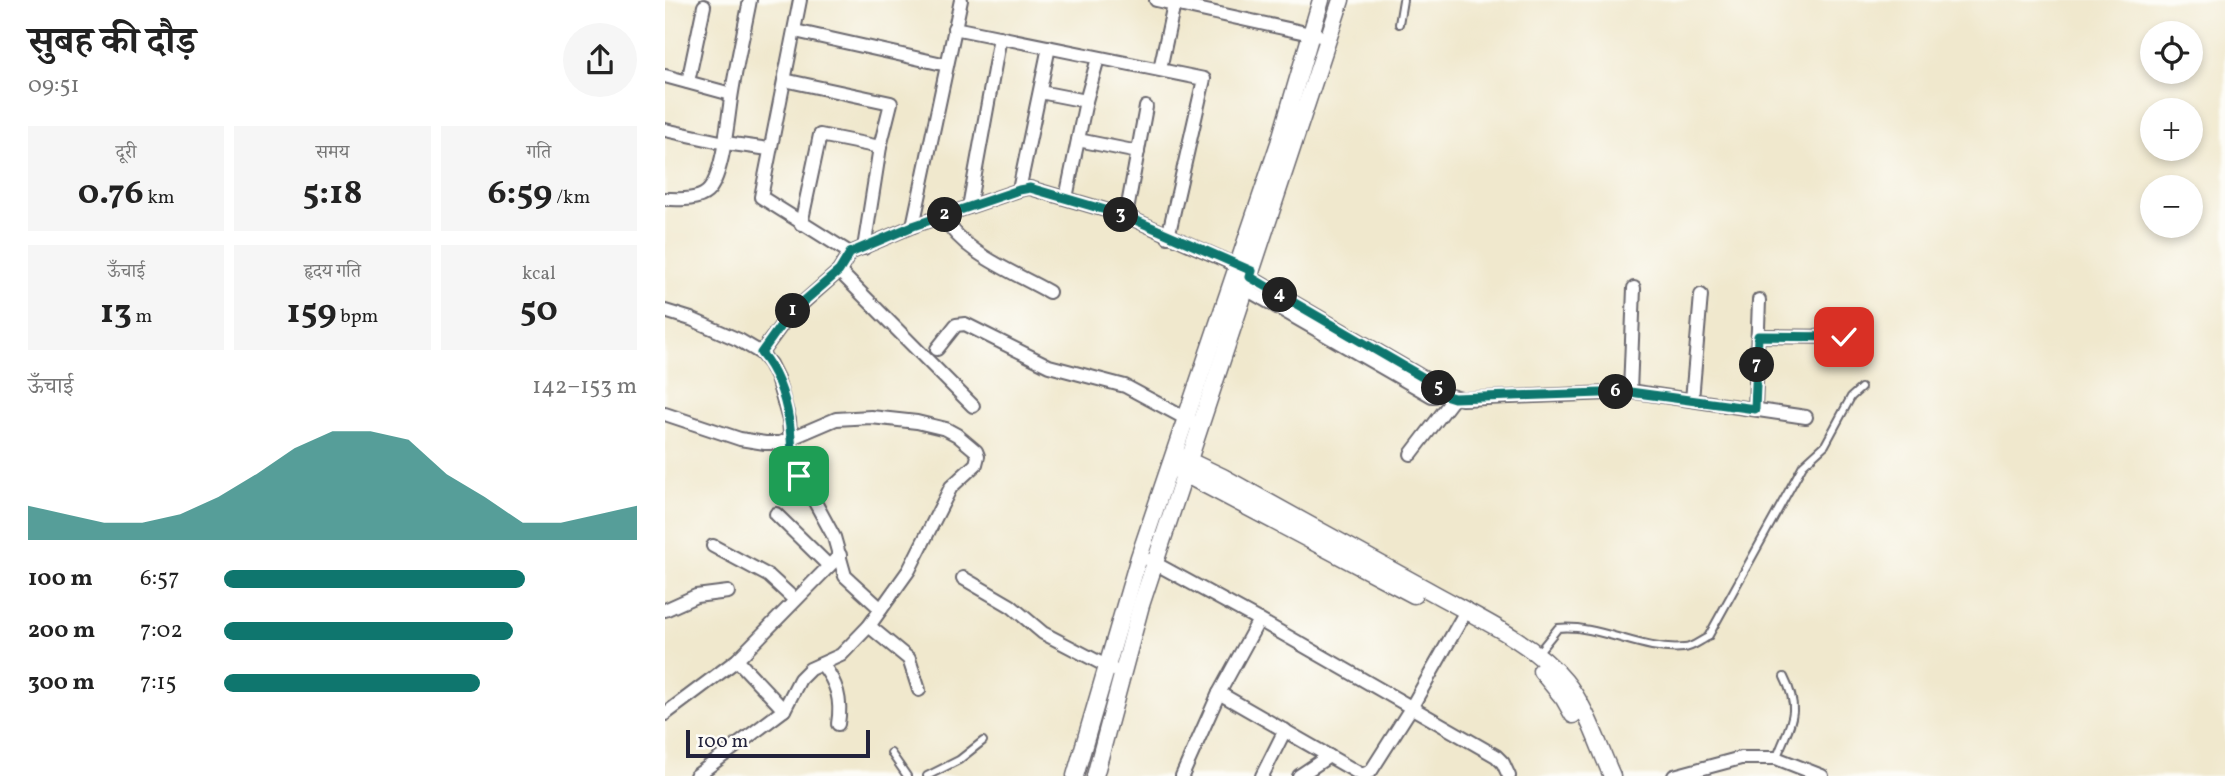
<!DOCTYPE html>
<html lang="hi">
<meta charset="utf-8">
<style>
:root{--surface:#fff;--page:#f6f6f6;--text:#222;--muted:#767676;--accent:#0f766e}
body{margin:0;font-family:Vollkorn,"Noto Serif Devanagari",serif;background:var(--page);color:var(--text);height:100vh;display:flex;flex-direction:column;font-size:26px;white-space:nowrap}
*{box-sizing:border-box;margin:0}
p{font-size:23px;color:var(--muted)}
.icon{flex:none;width:38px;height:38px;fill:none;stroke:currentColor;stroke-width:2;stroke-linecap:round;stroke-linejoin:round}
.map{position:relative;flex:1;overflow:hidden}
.sheet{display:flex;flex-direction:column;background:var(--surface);width:665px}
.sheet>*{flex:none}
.tools{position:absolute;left:1475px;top:21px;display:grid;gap:14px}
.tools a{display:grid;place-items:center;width:63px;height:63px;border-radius:50%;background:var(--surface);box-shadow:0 4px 10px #0003;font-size:35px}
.scale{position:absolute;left:21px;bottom:18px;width:184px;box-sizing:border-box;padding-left:7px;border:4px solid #22223b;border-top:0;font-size:19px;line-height:24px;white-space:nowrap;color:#22223b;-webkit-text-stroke:5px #fdfcf7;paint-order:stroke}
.pin{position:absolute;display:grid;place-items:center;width:60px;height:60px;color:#fff;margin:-30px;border-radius:14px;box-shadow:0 4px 10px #0006}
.km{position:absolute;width:35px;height:35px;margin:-18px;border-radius:50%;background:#222;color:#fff;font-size:19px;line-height:35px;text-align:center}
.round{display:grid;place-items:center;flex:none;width:74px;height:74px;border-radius:37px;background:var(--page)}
.head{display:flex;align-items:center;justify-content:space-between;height:119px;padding:0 28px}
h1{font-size:38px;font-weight:700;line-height:52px}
.figures{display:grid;grid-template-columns:repeat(3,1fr);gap:10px;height:119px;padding:7px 28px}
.figures div{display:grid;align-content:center;border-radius:0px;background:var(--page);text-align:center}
.figures b{font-size:35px;font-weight:700}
.figures small{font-size:19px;font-weight:400}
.figures p{font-size:19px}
.chart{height:196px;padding:14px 28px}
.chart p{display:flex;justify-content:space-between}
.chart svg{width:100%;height:126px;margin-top:7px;fill:var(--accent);opacity:.7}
ul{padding:0 28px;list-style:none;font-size:23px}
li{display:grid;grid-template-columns:112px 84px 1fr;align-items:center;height:52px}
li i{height:18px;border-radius:9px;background:var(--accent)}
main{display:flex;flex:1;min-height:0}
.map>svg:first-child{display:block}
</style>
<main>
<section class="sheet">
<div class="head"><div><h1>सुबह की दौड़</h1><p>09:51</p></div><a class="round"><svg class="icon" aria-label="share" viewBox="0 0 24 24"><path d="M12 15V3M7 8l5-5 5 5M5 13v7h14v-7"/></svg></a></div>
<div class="figures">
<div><p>दूरी</p><b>0.76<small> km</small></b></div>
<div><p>समय</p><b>5:18</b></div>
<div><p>गति</p><b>6:59<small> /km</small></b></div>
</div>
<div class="figures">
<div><p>ऊँचाई</p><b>13<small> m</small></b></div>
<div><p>हृदय गति</p><b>159<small> bpm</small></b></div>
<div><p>kcal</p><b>50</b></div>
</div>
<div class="chart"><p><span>ऊँचाई</span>142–153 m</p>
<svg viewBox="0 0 160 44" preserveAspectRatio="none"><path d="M0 44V32L10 35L20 38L30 38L40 35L50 29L60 21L70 12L80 6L90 6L100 9L110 21L120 29L130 38L140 38L150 35L160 32V44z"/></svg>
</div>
<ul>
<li><b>100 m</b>6:57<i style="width:73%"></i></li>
<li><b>200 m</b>7:02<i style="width:70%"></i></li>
<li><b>300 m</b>7:15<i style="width:62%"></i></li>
</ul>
</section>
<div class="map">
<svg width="1560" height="776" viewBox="0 0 1560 776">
<rect width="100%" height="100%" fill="#fdfcf7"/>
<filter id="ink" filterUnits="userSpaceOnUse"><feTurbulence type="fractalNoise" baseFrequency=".0143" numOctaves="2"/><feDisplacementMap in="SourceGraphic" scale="14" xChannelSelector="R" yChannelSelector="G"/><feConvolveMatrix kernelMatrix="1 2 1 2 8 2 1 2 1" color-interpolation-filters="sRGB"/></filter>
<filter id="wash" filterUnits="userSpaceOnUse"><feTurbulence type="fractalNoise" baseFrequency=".00686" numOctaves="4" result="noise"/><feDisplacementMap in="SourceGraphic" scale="28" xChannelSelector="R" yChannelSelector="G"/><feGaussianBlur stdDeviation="1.57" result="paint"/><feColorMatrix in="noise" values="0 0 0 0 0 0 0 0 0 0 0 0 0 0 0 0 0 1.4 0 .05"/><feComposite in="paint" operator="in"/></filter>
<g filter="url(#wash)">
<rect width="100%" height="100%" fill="#f0e8cd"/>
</g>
<g filter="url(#ink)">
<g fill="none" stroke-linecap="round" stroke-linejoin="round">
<defs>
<g id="service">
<polyline points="734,24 738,0"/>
<path d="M872 654 893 628C935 624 976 652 1019 648 1027 648 1036 640 1043 637L1138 465 1160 445 1186 397 1196 388"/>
<polyline points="226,753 242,776"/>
<path d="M1112 757C1125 722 1137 713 1119 677"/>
<polyline points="262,776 294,760 318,741"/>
</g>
<g id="minor">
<polyline points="135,0 96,197 185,253"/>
<polyline points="491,0 664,38"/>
<polyline points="289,28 539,79 503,237"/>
<polyline points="130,31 282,65"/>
<polyline points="495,69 509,4"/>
<polyline points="0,76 66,94"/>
<polyline points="119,80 226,103 215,147 199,248"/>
<polyline points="23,82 39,6"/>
<polyline points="375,92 421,101 401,198"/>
<polyline points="421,101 433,58"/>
<polyline points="0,130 60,143 104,149"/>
<polyline points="413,140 473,152"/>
<polyline points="354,190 384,47"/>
<path d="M0 199C13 199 32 201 42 192 59 177 63 114 67 92 72 61 79 31 85 0"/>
<polyline points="304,207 335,37"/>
<path d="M278 216C299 254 347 271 384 292"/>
<polyline points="461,216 481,107"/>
<polyline points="136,224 155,135 215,147"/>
<polyline points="248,226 296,0"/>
<polyline points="174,271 308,406"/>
<polyline points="581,289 767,396 770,396 774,388 771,385 585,277"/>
<polyline points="0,311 26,319 74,340 96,353 105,364 112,378 124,420 127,460 169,537 180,576 216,609"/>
<polyline points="1093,336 1179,337"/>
<polyline points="272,349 291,325 300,324 384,366 460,386 529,423"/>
<polyline points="96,353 124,315 174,271 185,253 248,226 354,190 365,188 461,216 580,269"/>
<polyline points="965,392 969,288"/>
<polyline points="773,393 797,399 971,392 1141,417"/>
<polyline points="1027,400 1036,295"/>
<polyline points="1090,409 1094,300"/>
<polyline points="0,414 75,439 100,443 115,443 171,419 206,417 252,422 281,429 292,435 311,451 313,456 311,464 286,487 244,570 204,626 176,655 145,669 135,679 119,710 31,776"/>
<polyline points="746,454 789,398"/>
<polyline points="111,514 164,566"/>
<polyline points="48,546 104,576 130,600"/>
<polyline points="484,560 594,620 831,756 838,763 844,776"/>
<polyline points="298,578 346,606 378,633 449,670"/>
<polyline points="0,610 31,596 63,592"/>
<polyline points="204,626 244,659 254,690"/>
<polyline points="72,660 119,710"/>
<path d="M157 664C172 683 177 700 173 724"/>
<polyline points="554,693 697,775 706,771 746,708 801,611"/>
<polyline points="0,714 72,660 175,555"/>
<polyline points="517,776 554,693 594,620"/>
<polyline points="597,776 620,730"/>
<polyline points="634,776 664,756"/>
<polyline points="1009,776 1076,758 1111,758 1157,776"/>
</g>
<g id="tertiary">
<path d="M514 456 558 477C626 515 695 553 763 590 807 615 867 641 900 681 922 708 933 745 947 776"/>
<polyline points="512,470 749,595"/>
<polyline points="876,671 899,699 908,715"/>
<polyline points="410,776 474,557 614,143 656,0"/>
<polyline points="430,776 476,605 676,0"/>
</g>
</defs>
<!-- service casing -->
<use href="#service" stroke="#6a676e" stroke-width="10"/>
<!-- minor casing -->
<use href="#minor" stroke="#6a676e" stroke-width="16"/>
<!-- tertiary casing -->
<use href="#tertiary" stroke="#6a676e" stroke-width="19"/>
<!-- service -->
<use href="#service" stroke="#fff" stroke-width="6"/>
<!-- minor -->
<use href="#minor" stroke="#fff" stroke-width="12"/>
<!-- tertiary -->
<use href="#tertiary" stroke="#fff" stroke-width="16"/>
</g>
</g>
<g fill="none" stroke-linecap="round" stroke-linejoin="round" filter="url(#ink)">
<defs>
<path id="route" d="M134 476C124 453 128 443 124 421 120 396 112 372 96 353L124 314 174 271 185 253 248 226 354 190 365 188 461 216 587 271 585 277 771 385 774 388 773 393 789 398 965 392 1090 409 1093 336 1179 337"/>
</defs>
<!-- route casing -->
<use href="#route" stroke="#fff" stroke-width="14"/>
<!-- route -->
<use href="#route" stroke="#0f766e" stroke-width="9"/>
</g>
</svg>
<div class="tools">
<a><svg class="icon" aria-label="locate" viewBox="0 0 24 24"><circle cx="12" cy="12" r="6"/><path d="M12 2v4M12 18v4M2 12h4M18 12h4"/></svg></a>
<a>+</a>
<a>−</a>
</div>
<div class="scale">100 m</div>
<div class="pin" style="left:134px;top:476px;background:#1e9e55"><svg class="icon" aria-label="arrive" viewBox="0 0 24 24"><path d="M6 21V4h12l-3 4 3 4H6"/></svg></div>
<div class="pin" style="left:1179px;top:337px;background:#d93025"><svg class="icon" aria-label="check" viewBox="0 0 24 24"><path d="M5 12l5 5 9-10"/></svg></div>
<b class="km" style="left:128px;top:311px">1</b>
<b class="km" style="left:280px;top:215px">2</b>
<b class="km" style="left:456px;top:215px">3</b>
<b class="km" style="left:615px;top:295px">4</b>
<b class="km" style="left:774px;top:388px">5</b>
<b class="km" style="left:951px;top:392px">6</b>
<b class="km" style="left:1092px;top:365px">7</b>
</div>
</main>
